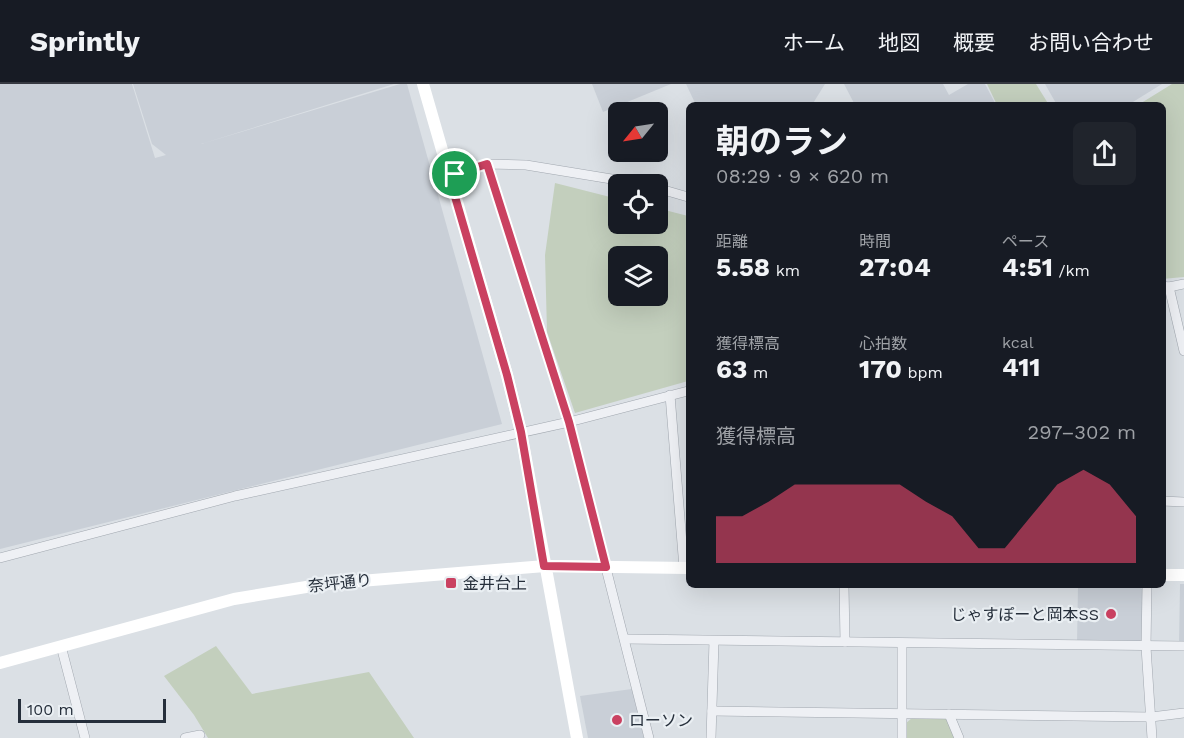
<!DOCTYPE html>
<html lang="ja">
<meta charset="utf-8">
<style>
:root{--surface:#171b24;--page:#20242c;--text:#f1f3f6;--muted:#9ea1a6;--line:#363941;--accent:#ca4161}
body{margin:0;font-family:"Work Sans","Noto Sans JP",sans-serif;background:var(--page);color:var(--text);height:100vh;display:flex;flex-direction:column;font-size:22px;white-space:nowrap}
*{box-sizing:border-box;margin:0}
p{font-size:20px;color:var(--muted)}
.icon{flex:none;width:33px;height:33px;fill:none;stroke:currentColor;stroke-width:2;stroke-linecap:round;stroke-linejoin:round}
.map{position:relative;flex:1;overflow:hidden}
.panel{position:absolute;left:686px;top:18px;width:480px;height:486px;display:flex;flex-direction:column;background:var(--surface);border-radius:9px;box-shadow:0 6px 24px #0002}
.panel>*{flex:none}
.needle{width:39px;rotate:240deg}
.controls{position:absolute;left:608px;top:18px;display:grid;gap:12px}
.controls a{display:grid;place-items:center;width:60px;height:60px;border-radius:9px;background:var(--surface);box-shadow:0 6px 24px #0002;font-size:30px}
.scale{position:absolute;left:18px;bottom:15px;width:148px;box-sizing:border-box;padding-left:6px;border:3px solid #262f3b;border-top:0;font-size:16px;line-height:21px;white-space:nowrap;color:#262f3b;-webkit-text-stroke:4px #eaeff3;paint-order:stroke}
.pin{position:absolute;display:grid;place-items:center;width:51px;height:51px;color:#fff;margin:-26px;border:3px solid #fff;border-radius:50%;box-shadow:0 2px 6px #0007}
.round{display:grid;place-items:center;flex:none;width:63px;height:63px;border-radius:9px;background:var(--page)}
.overview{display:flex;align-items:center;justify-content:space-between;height:102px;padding:0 30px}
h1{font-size:33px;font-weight:700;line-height:45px}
.figures{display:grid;grid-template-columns:repeat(3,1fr);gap:9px;height:102px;padding:6px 30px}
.figures div{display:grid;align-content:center}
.figures b{font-size:26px;font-weight:700}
.figures small{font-size:16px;font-weight:400}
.figures p{font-size:16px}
.chart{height:168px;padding:12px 30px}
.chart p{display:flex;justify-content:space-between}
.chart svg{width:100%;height:108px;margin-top:6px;fill:var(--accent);opacity:.7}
header{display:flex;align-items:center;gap:36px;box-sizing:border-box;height:84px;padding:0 30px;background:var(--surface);border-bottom:2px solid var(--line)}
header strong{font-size:28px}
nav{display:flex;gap:33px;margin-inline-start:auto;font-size:21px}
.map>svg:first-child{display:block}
</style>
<header>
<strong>Sprintly</strong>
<nav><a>ホーム</a><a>地図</a><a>概要</a><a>お問い合わせ</a></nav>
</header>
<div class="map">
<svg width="1184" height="654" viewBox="0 0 1184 654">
<rect width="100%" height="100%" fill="#dbe0e5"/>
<!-- built -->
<g fill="#c9cfd7">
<polygon points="0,0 132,0 155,74 166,71 152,60 133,0 394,0 201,60 400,0 407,0 502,340 0,465"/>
<polygon points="592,0 671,0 603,28"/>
<polygon points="686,0 825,0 812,21 696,21"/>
<polygon points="844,0 943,0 949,11 968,0 985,0 996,21 855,21"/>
<polygon points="1045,0 1162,0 1128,21 1057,21"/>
<polygon points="1180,500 1184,500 1184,559 1179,559"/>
<polygon points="1078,501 1138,501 1143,506 1143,554 1137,560 1077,559"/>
<polygon points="632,605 644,654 588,654 580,612"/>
</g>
<!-- green -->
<g fill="#c3cfbd" fill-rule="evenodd">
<polygon points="987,0 1036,0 1049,21 997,21"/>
<polygon points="1172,0 1184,0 1184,193 1162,195 1162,21 1138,21"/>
<path d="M555 99 618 115V140H657V124L688 132V297L575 329 547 248 545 171ZM618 172H657V212H618Z"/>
<polygon points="216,562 252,610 369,588 414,654 208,654 194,631 164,592"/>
<polygon points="912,634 948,635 955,654 906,654 905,640"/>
</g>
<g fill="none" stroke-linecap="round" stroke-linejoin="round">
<defs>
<g id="street">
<polyline points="487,80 569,338 649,654"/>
<polyline points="449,92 487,80 526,81 642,100"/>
<polyline points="657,104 688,113"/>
<polyline points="1162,202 1169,203 1184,200"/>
<polyline points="1169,203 1184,267"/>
<polyline points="670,311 684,484"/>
<polyline points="1162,417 1184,418"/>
<polyline points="0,474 235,412 569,338 688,307"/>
<polyline points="844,501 845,558"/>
<polyline points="1147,501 1146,563 1152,654"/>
<polyline points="625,555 1184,562"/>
<polyline points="61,562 85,654"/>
<polyline points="712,627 1151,633 1184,629"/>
<polyline points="949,630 959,654"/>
<polyline points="185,654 200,651"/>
<polyline points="711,654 714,557"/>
<polyline points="902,654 902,559"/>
</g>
</defs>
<!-- street casing -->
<use href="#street" stroke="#a1a7af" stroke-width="10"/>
<!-- street -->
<use href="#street" stroke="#eef0f4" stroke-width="9"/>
<!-- secondary -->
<g stroke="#fff" stroke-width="12">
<polyline points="423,0 507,291 521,348 577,654"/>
<polyline points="1162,491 1184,491"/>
<polyline points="0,579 234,515 324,500 545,482 688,484"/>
</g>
</g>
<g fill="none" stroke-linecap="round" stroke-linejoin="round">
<defs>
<polygon id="route" points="487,80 569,338 606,483 544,482 521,348 507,291 449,92"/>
</defs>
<!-- route casing -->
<use href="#route" stroke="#fff" stroke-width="12"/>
<!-- route -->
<use href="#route" stroke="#ca4161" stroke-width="8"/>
</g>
<!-- markers -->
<g fill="#ca4161" stroke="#eaeff3" stroke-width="2">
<rect x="445" y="493" width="12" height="12" rx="3"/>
<circle cx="1111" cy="530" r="6"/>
<circle cx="617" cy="636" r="6"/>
</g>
<g text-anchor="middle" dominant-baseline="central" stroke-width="4.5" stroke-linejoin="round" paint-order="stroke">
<!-- street labels -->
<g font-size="16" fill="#262f3b" stroke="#eaeff3">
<text transform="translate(340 499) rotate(-6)">奈坪通り</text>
</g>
<!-- poi labels -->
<g font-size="16" fill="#262f3b" stroke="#eaeff3" text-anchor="start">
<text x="463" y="499">金井台上</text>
<text x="1099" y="530" text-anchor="end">じゃすぽーと岡本SS</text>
<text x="629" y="636">ローソン</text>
</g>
</g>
</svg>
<div class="controls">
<a><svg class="needle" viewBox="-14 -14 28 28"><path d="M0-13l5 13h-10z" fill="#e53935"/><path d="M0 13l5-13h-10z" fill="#9ea1a6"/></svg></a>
<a><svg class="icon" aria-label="locate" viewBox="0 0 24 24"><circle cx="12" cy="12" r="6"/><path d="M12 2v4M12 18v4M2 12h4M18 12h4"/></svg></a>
<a><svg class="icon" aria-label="layers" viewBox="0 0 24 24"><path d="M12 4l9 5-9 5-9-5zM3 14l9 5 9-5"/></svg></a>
</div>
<div class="scale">100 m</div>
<div class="pin" style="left:455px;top:90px;background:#1e9e55"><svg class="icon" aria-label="arrive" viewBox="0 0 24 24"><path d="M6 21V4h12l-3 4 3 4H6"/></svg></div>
<section class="panel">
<div class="overview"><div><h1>朝のラン</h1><p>08:29 · 9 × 620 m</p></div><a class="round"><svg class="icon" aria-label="share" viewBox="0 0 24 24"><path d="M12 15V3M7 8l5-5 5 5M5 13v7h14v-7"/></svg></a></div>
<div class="figures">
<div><p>距離</p><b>5.58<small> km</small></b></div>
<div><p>時間</p><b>27:04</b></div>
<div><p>ペース</p><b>4:51<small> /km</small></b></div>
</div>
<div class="figures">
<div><p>獲得標高</p><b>63<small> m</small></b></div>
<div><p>心拍数</p><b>170<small> bpm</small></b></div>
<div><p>kcal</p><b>411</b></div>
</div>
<div class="chart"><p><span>獲得標高</span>297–302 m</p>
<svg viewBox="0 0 160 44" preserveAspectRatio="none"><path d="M0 44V25L10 25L20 19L30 12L40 12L50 12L60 12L70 12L80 19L90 25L100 38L110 38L120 25L130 12L140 6L150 12L160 25V44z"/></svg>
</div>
</section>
</div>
